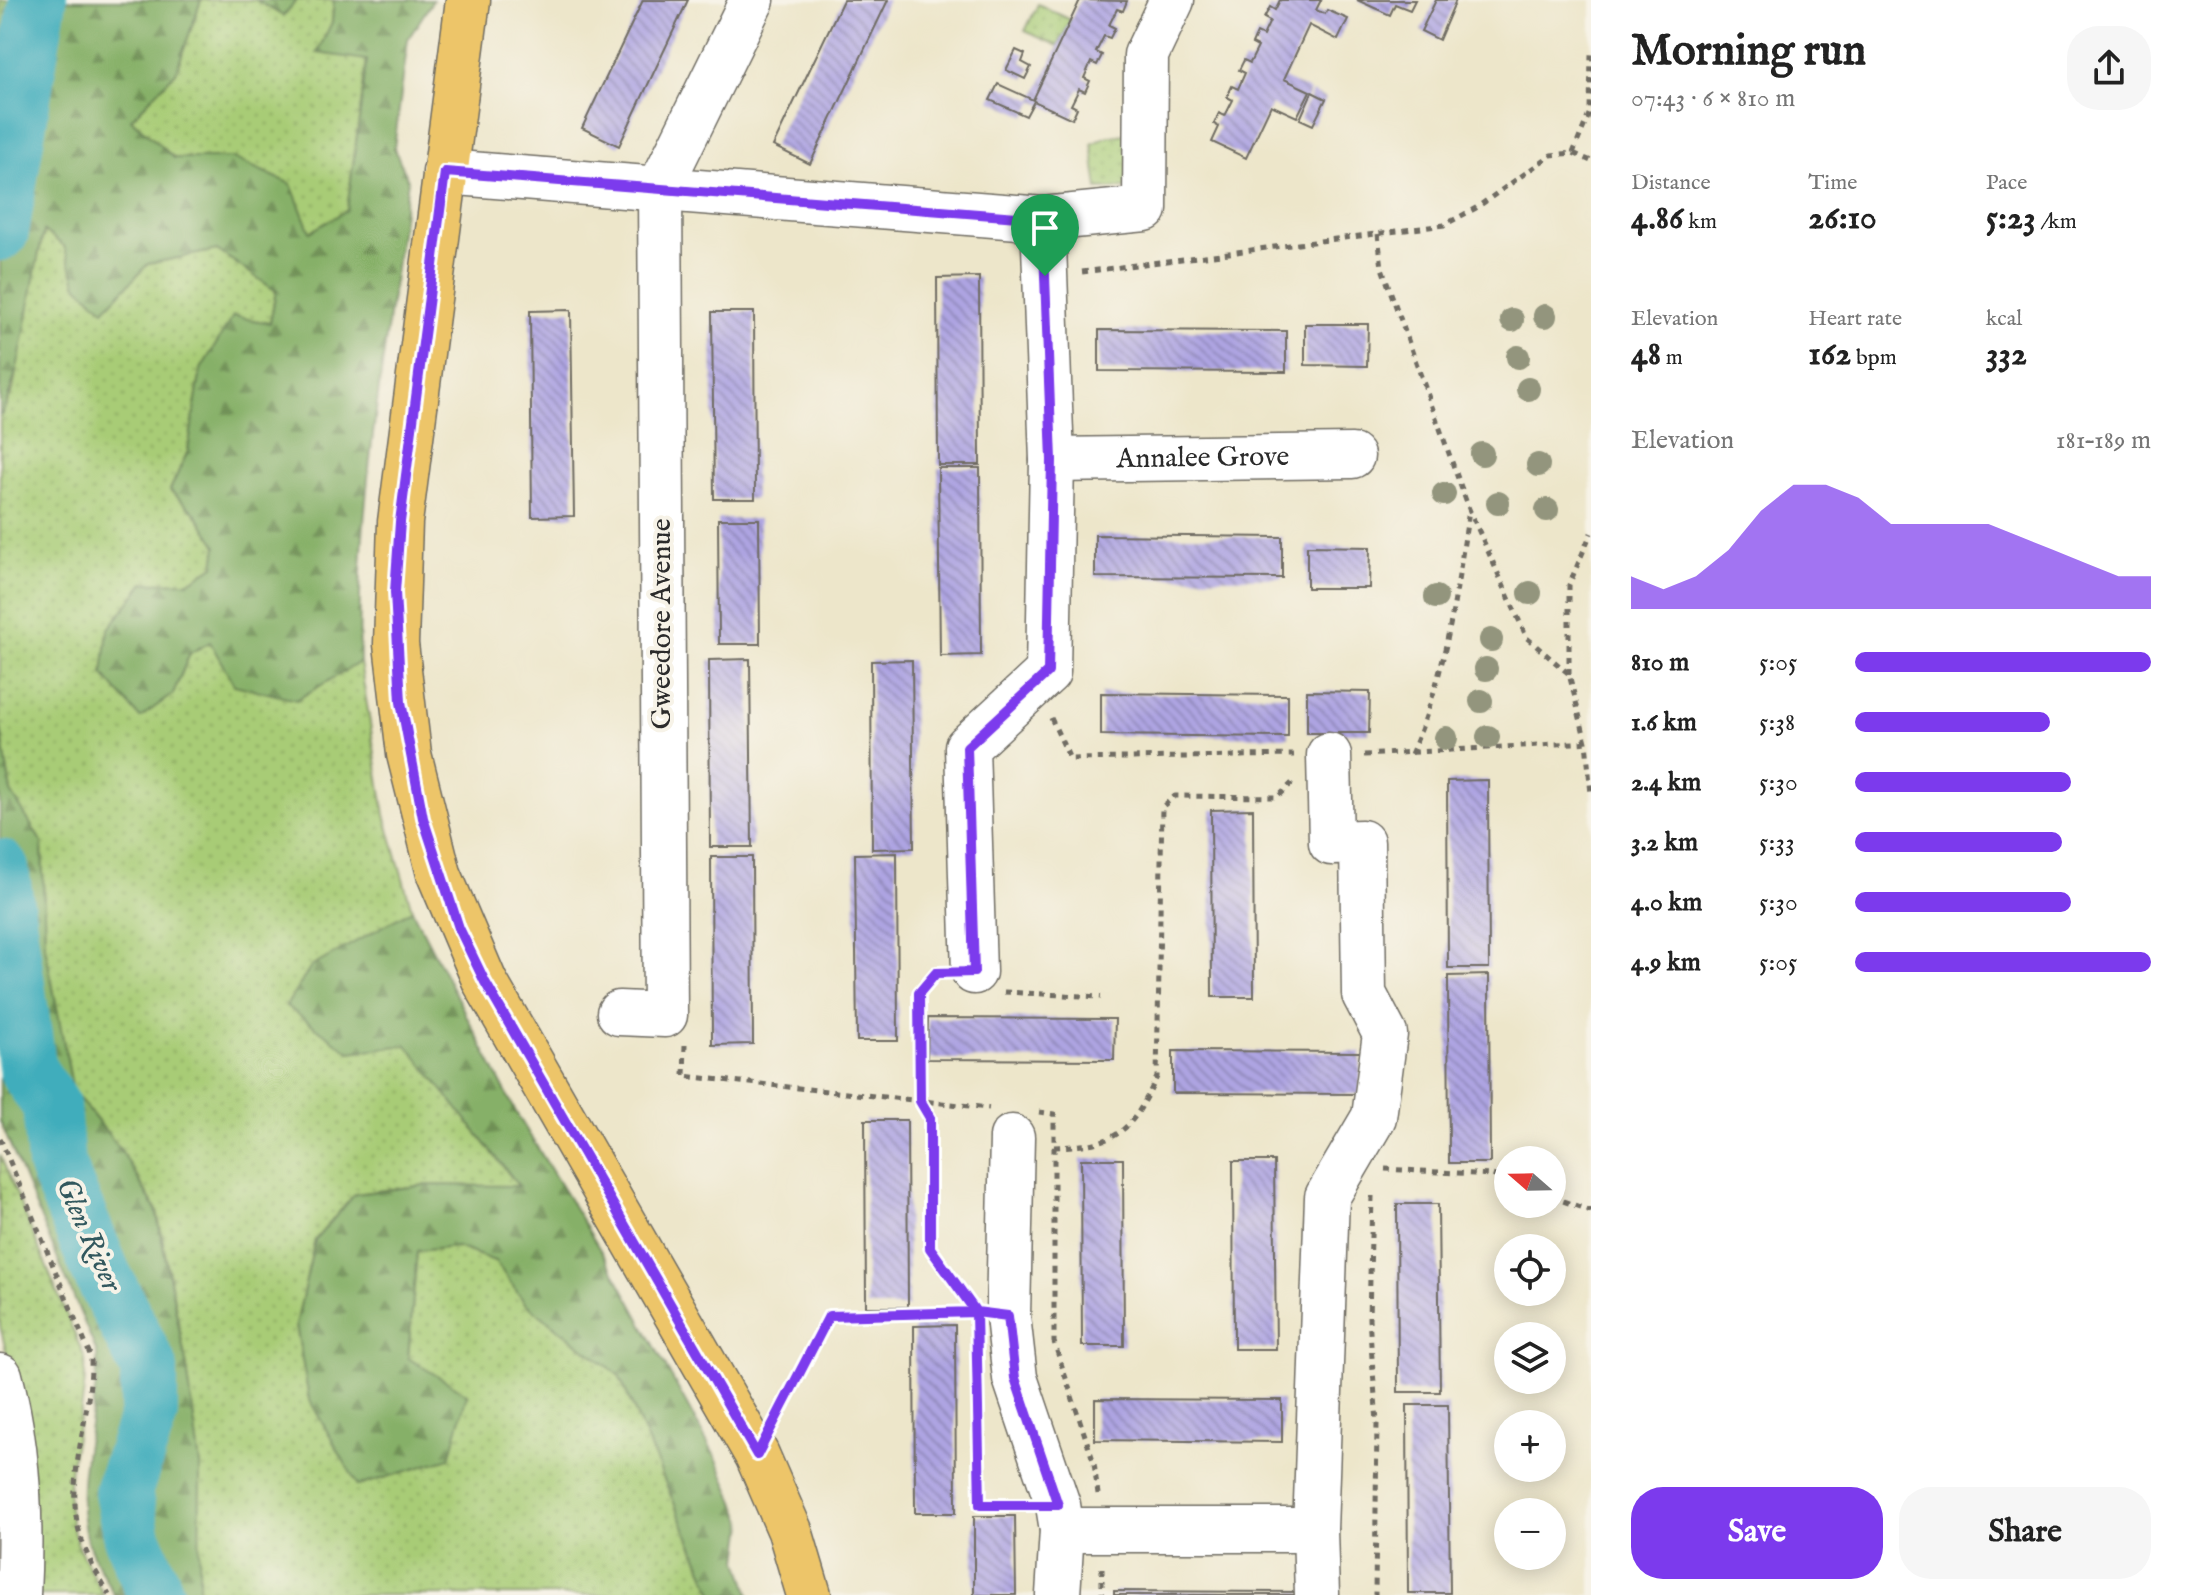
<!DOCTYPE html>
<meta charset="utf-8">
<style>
:root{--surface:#fff;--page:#f6f6f6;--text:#222;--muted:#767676;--accent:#7c3aed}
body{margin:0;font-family:"IM FELL English",serif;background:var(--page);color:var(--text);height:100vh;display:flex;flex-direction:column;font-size:30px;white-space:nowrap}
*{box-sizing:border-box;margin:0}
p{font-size:26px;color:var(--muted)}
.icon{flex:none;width:44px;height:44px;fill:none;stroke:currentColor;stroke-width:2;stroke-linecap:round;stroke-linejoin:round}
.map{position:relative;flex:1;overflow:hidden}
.panel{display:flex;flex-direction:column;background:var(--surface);width:600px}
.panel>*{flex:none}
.needle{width:52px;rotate:290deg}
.fabs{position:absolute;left:1494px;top:1146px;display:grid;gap:16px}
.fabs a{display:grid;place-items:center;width:72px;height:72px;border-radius:50%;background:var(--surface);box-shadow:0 4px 20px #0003;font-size:40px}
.pin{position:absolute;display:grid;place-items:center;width:68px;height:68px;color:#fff;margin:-82px -34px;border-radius:50% 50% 50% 0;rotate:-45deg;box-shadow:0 0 8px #0007}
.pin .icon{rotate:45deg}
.round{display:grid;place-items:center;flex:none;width:84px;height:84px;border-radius:32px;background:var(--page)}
.overview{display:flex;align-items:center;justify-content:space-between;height:136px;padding:0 40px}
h1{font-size:44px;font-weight:700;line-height:60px}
.figures{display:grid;grid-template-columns:repeat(3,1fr);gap:12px;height:136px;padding:8px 40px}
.figures div{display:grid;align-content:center}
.figures b{font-size:34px;font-weight:700}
.figures small{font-size:22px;font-weight:400}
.figures p{font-size:22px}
.chart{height:224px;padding:16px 40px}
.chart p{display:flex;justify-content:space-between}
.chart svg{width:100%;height:144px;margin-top:8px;fill:var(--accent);opacity:.7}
.primary-button{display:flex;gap:16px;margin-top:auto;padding:16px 40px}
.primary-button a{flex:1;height:92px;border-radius:32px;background:var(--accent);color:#fff;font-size:32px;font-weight:700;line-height:92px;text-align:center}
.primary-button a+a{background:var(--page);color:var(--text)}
ul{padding:0 40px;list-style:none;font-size:26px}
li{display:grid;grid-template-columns:128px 96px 1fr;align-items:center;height:60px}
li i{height:20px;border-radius:10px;background:var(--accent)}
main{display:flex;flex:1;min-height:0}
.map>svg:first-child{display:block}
</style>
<main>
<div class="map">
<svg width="1591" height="1595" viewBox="0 0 1591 1595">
<defs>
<pattern id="green-dots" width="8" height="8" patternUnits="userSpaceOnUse" patternTransform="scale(2)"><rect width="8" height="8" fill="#a8cc76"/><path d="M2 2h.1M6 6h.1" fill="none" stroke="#91af66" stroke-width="1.8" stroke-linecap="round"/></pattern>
<pattern id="forest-firs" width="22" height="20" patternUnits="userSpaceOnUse" patternTransform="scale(2)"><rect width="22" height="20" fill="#86b067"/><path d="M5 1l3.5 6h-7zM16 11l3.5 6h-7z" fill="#6e8f55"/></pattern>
<pattern id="building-back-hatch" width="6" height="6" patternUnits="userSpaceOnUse" patternTransform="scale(2)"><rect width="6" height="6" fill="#aea4e2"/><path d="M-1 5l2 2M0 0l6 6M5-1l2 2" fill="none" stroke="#8e86b7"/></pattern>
</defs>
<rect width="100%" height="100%" fill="#f7f3e8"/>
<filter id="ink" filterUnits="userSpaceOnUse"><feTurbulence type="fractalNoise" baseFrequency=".0125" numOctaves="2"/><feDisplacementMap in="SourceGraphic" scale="16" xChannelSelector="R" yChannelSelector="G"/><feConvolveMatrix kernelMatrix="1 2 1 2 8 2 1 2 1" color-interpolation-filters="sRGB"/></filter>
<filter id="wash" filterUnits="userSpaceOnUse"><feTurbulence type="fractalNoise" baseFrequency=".006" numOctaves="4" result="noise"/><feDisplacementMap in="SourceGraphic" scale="32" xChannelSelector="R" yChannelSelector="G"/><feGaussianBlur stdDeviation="1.8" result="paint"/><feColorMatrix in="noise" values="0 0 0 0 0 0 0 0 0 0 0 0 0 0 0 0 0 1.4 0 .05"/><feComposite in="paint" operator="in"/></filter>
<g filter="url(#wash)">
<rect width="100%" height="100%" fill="#ede6ca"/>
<!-- green -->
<g fill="url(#green-dots)" stroke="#6a7c50" stroke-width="2">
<polygon points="201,0 256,0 283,16 297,0 334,0 332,22 367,60 347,211 310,232 233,158 174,158 131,119 176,72"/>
<polygon points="1038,4 1071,20 1058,46 1025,31"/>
<polygon points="1132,133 1127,188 1098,189 1092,144 1105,137"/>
<polygon points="44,231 64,246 77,285 148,264 217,250 276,290 270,323 201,369 188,451 170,490 196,514 218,546 214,566 189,582 173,694 190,653 210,642 296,700 360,662 385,815 412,910 373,934 350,1052 407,1044 519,1187 426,1185 355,1194 315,1240 296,1325 309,1399 408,1358 417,1250 457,1247 495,1261 525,1303 619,1375 714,1595 198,1595 200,1465 187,1368 157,1210 121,1150 73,1091 45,946 42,843 11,792 0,722 0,418 13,390 27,305"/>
<path d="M0 1155 85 1359C88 1410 62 1468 70 1515 74 1544 89 1569 104 1595H33L23 1420 0 1326Z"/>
</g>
<!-- forest -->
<g fill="url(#forest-firs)" stroke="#586e49" stroke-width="2">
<path d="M0 0H201L176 72 131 119 174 158H233L291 184 310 232 347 210 367 60 317 53 332 22 334 0H433L408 39 394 148 408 180C388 339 355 502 360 662L296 700 234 685 210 642 190 653 173 694 140 718 103 674 108 630 144 583 189 582 214 566 217 546 196 514 170 490 188 451 201 369 233 316 270 323 276 291 217 250 148 264 104 310 77 285 64 246 44 231C28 292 26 360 0 418Z"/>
<polygon points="256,0 297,0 283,16"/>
<path d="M0 722 11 792 42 843 45 946 73 1091 121 1150 156 1210 187 1368 200 1465 199 1595H114C103 1574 88 1551 84 1526 74 1469 99 1411 97 1353L0 1121Z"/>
<polygon points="412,910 518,1116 618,1279 718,1462 744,1523 739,1560 750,1595 714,1595 619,1375 525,1303 495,1261 457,1247 417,1251 408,1358 467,1394 450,1458 358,1486 309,1399 296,1325 315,1240 355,1194 426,1185 519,1186 407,1045 350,1052 286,1006 311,967"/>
</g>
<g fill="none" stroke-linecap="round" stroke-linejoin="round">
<!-- river -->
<g stroke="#3fadbc" stroke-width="58">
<polyline points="0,232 38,0"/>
<polyline points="0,868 28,1071 51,1105 56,1164 102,1274 149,1368 149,1414 123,1492 132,1537 156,1595"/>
</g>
</g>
<g id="blocks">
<!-- building -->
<g fill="url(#building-back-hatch)">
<polygon points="643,0 688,0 619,146 582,128"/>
<polygon points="843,0 888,0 810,164 773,146"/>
<polygon points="1080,0 1127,1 1123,11 1117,9 1109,25 1115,28 1110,38 1104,36 1096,52 1102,55 1097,65 1091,62 1084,78 1090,81 1085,92 1079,89 1071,105 1077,108 1072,119 1034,101 1026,116 990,100 998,84 1033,100"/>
<polygon points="1280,0 1321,0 1316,10 1325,14 1327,10 1348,19 1338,40 1309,25 1284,79 1310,91 1297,117 1271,105 1246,158 1212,142 1219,127 1214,124 1219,113 1225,116 1233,100 1227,97 1232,86 1238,89 1245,73 1239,70 1244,60 1250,63 1258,47 1252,44 1257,33 1263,36 1270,21 1264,18 1270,7 1275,10"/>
<polygon points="1357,0 1415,0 1410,10 1395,4 1390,15"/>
<polygon points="1436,0 1456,0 1439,40 1421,31"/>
<polygon points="1016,50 1025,54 1022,62 1031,67 1025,79 1006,70"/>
<polygon points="1312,92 1326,99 1313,125 1300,119"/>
<polygon points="979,277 980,465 938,465 937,278"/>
<polygon points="571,310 574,516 532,517 530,311"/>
<polygon points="712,312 754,312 755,499 714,499"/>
<polygon points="1305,324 1368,324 1367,366 1305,365"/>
<polygon points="1099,330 1286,331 1286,372 1099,371"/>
<polygon points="938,468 980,468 981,655 940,656"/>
<polygon points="718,519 759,519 760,644 719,644"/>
<polygon points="1095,535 1282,537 1282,578 1095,577"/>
<polygon points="1307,546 1370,547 1369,588 1307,588"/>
<polygon points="750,659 752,847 710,847 709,660"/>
<polygon points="912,660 914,848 872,849 871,661"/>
<polygon points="1307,691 1370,692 1369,733 1307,733"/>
<polygon points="1101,693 1288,695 1288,737 1101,735"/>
<polygon points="1488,780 1489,968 1448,968 1447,781"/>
<polygon points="1253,809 1254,997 1212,997 1211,810"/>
<polygon points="897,853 898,1041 857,1041 855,854"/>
<polygon points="711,857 752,857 753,1044 712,1045"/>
<polygon points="1489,975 1490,1163 1449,1163 1448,976"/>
<polygon points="928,1018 1115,1019 1114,1060 927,1059"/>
<polygon points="1173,1051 1361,1052 1360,1094 1173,1093"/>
<polygon points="865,1120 907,1120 908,1307 866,1307"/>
<polygon points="1081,1159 1123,1159 1124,1346 1082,1346"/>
<polygon points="1233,1161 1274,1161 1276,1349 1234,1349"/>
<polygon points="1397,1204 1438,1204 1440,1392 1398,1392"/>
<polygon points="955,1325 956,1513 915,1513 914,1326"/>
<polygon points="1095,1399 1282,1400 1282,1442 1095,1440"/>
<polygon points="1407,1405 1448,1405 1450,1593 1408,1593"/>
<polygon points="974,1516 1015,1516 1016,1595 974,1595"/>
<polygon points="1114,1591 1301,1592 1301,1595 1114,1595"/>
</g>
</g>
</g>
<g filter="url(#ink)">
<use href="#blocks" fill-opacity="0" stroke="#6f6c63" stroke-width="2"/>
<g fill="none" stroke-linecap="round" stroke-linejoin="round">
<defs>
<g id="minor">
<polyline points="445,172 1043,219 1145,209 1146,55 1172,0"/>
<path id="s1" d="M1043 219 1052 460 1352 456"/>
<polyline points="974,972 967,747 1048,672 1052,460"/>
<polyline points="619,1013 665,1015 660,187 752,0"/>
<polyline points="1012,1137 1008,1316 1015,1378 1058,1505 1062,1530 1058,1595"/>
<path d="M0 1376C19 1447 22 1521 18 1595"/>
<polyline points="1062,1530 1315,1530"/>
<polyline points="1317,1595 1315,1530 1327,1197 1374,1117 1385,1034 1364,994 1362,842 1331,843 1329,755"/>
</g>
<polyline id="major" points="468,0 400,522 396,644 409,754 439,874 485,982 757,1455 790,1531 809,1595"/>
</defs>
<!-- minor casing -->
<use href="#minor" stroke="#6f6c63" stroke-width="47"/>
<!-- major casing -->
<use href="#major" stroke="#6f6c63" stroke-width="47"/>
<!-- path -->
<g stroke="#6f6c63" stroke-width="5" stroke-dasharray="6 6" stroke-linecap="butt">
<polyline points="1573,153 1590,112 1591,54"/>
<polyline points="1378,234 1382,268 1469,509 1527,638 1569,674 1586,742 1591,794"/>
<polyline points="1082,272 1444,225 1476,208 1551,155 1573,153 1591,161"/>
<polyline points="1569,674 1569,585 1591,533"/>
<polyline points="1051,718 1070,759 1294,755"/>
<path d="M1411 754C1446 676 1456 594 1469 510"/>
<polyline points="1364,755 1591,742"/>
<polyline points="935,974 919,993 920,1101 930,1118 930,1248 969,1303"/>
<polyline points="1004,992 1101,997"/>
<polyline points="685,1045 684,1076 989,1108"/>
<polyline points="1039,1112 1054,1114 1054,1342 1094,1463 1098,1494"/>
<path d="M0 1138 91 1357C93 1414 63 1479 80 1534 86 1556 98 1575 109 1595"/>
<path d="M1054 1147C1117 1145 1130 1134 1157 1077L1162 807 1175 796 1278 797 1292 783"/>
<polyline points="1385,1169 1492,1175 1508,1180"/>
<polyline points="1372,1196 1369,1319 1377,1422 1375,1595"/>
<polyline points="1552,1197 1591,1211"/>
<polyline points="978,1391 980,1505 1021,1505"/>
<polyline points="778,1415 829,1316 972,1312"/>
<polyline points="1102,1568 1102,1595"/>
</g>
<!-- minor -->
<use href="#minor" stroke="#fff" stroke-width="44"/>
<!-- major -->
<use href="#major" stroke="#edc569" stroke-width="44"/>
</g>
<!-- trees -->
<g fill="#93957d">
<circle cx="1545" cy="316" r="12"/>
<circle cx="1512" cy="320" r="12"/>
<circle cx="1518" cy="357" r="12"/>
<circle cx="1528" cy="389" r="12"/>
<circle cx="1482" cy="454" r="12"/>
<circle cx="1538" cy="465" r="12"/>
<circle cx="1444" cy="494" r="12"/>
<circle cx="1498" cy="503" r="12"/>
<circle cx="1547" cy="510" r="12"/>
<circle cx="1530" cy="593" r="12"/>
<circle cx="1436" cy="597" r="12"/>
<circle cx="1491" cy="640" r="12"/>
<circle cx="1486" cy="669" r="12"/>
<circle cx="1481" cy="701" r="12"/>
<circle cx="1488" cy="737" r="12"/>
<circle cx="1446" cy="738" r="12"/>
</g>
</g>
<g fill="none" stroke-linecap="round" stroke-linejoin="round" filter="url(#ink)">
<defs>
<polyline id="route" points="1045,276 1043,219 445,172 400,522 395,592 401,702 423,818 459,928 485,982 757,1455 829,1316 976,1312 1008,1316 1015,1378 1058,1505 980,1505 976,1312 930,1248 930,1118 920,1101 919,993 936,973 974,972 967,747 1048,672 1052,460 1045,276"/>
</defs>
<!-- route casing -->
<use href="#route" stroke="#fff" stroke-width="16"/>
<!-- route -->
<use href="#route" stroke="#7c3aed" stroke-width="10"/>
</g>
<g text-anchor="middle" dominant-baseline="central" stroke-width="8" stroke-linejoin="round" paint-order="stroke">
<!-- street labels -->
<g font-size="28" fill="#2b2b2b" stroke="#f7f3e8">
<text stroke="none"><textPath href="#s1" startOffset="392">Annalee Grove</textPath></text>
<text transform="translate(662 624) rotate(-90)">Gweedore Avenue</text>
</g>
<!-- water labels -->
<g font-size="30" font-style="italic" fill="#32585e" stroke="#f7f3e8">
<text transform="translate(88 1235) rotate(66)">Glen River</text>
</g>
</g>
</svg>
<div class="fabs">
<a><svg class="needle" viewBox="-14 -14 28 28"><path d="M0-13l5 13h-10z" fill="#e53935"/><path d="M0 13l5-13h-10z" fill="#767676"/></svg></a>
<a><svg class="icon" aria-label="locate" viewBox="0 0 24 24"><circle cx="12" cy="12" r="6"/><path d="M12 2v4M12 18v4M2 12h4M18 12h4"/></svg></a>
<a><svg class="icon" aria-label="layers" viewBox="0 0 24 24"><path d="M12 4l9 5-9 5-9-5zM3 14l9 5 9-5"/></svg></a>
<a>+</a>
<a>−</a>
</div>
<div class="pin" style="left:1045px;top:276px;background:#1e9e55"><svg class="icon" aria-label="arrive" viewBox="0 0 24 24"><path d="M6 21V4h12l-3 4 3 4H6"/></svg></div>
</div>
<section class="panel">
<div class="overview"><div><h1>Morning run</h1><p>07:43 · 6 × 810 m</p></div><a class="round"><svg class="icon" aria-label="share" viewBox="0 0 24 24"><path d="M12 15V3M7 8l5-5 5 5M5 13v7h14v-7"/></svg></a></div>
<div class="figures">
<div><p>Distance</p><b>4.86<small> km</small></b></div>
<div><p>Time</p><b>26:10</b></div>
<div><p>Pace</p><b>5:23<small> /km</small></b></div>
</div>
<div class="figures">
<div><p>Elevation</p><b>48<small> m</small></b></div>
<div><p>Heart rate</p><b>162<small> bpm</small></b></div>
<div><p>kcal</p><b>332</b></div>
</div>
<div class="chart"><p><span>Elevation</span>181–189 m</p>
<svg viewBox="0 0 160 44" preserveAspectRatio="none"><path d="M0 44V34L10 38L20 34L30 26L40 14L50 6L60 6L70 10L80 18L90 18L100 18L110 18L120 22L130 26L140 30L150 34L160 34V44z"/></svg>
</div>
<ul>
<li><b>810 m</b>5:05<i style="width:100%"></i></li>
<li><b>1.6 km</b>5:38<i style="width:66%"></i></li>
<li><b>2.4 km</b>5:30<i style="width:73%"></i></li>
<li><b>3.2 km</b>5:33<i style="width:70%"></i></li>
<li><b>4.0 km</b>5:30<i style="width:73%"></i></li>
<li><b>4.9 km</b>5:05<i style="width:100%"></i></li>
</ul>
<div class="primary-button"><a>Save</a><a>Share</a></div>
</section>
</main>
